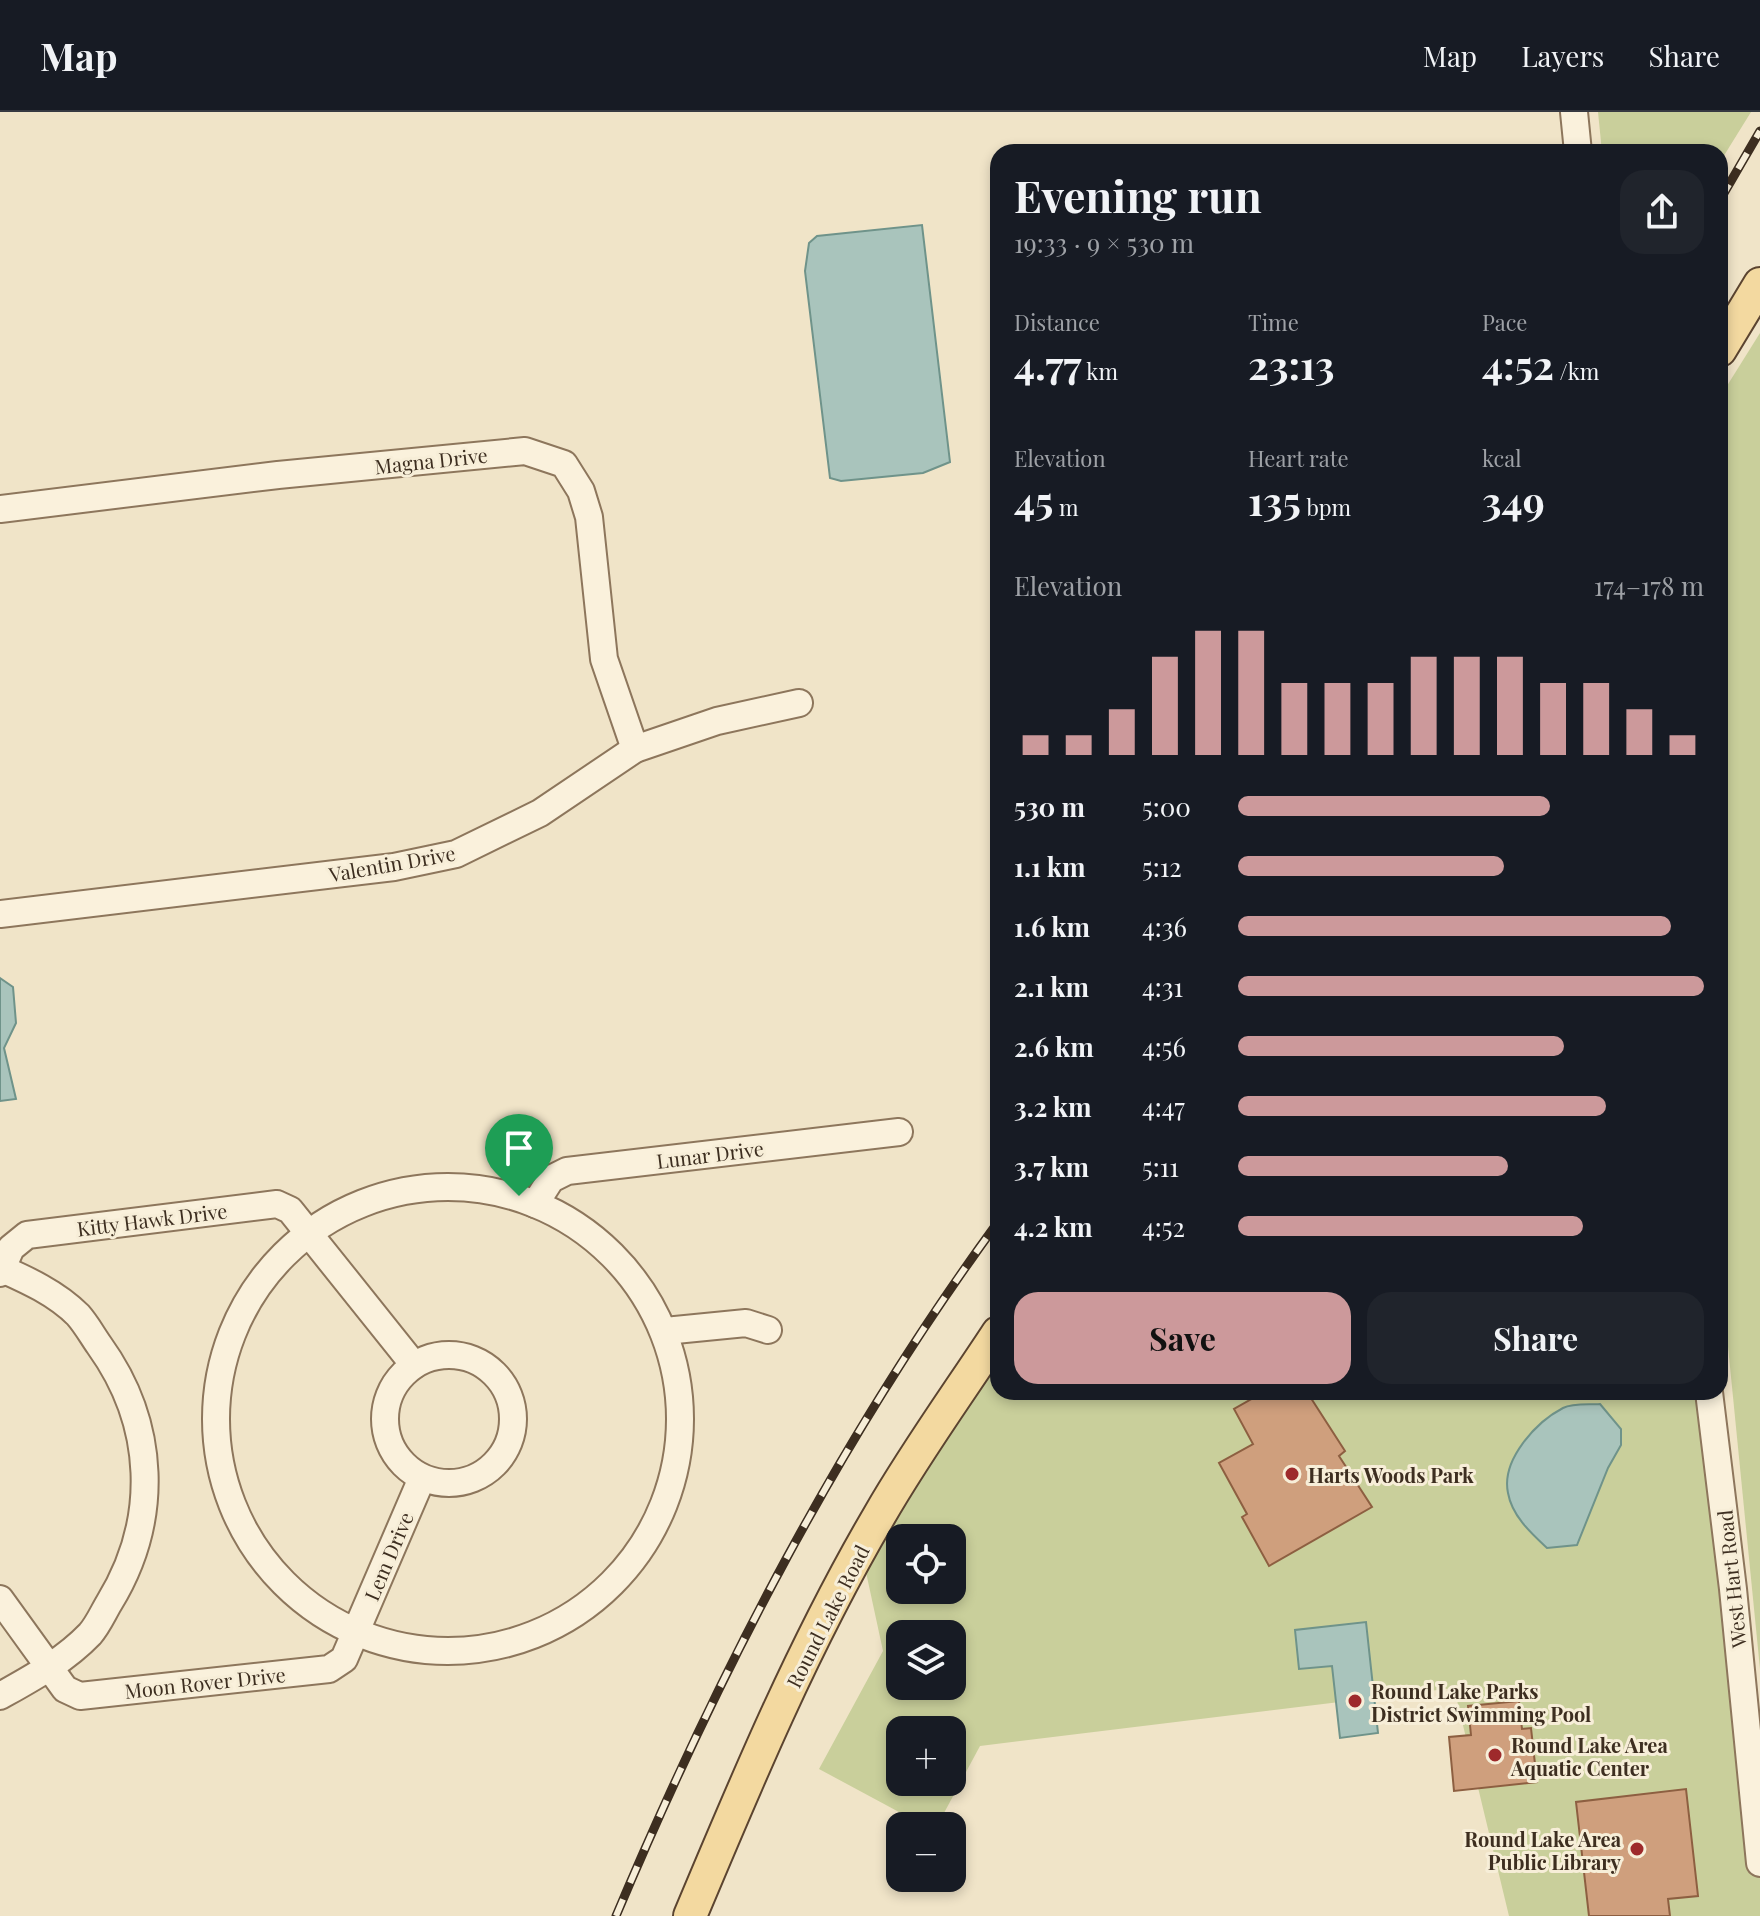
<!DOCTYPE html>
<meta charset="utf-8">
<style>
:root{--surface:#171b24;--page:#20242c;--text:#f1f3f6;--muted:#9ea1a6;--line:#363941;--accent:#cc999b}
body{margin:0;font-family:"Playfair Display",serif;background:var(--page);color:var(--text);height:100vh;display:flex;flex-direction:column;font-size:30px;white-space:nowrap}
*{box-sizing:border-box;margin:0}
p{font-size:26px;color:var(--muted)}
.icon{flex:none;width:44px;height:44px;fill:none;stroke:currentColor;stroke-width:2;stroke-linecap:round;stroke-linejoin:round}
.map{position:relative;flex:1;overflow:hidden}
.details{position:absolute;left:990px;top:32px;width:738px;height:1256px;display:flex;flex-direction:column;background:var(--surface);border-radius:24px;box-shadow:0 4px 12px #0003}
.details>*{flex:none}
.buttons{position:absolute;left:886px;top:1412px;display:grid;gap:16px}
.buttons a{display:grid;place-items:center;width:80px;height:80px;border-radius:16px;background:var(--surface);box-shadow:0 4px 12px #0003;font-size:40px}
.pin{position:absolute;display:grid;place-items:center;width:68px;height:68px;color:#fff;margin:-82px -34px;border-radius:50% 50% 50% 0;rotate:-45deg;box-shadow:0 0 8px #0007}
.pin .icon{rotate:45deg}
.round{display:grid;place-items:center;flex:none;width:84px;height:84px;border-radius:24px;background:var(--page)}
.summary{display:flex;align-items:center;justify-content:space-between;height:136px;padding:0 24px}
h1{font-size:44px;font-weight:700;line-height:60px}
.metrics{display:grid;grid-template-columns:repeat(3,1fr);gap:12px;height:136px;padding:8px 24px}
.metrics div{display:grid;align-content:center}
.metrics b{font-size:40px;font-weight:700}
.metrics small{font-size:22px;font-weight:400}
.metrics p{font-size:22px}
.chart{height:224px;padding:16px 24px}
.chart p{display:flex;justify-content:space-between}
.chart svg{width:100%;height:144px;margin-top:8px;stroke:var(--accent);stroke-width:6}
.cta{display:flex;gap:16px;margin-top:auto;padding:16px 24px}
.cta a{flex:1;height:92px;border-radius:24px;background:var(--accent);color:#111;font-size:32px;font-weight:700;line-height:92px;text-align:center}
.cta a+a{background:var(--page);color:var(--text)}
ul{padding:0 24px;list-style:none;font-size:26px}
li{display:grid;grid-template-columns:128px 96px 1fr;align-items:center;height:60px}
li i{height:20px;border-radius:10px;background:var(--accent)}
header{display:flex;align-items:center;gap:48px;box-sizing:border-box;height:112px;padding:0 40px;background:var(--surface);border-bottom:2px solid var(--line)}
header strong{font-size:38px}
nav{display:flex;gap:44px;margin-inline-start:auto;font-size:28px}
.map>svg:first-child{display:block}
</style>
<header>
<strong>Map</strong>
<nav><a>Map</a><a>Layers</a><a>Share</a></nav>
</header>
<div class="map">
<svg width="1760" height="1804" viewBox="0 0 1760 1804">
<rect width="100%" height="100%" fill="#f0e4c8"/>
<!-- green -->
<g fill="#c9cf9b" fill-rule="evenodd">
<polygon points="1598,0 1751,0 1720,50 1720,40 1602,40"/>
<polygon points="1760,221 1760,1557 1720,1154 1720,285"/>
<path d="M998 1244V1280H1711L1760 1752V1804H1509L1454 1576 980 1634 937 1714H925L819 1657 883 1539 861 1437ZM900 1426H952V1478H900ZM900 1522H952V1574H900ZM900 1618H952V1670H900Z"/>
</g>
<!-- water -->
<g fill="#a9c4bc" stroke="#6f938a" stroke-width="2">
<polygon points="922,113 950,350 923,361 841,369 830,366 805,159 809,131 817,124"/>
<polygon points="0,866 13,875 16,911 4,936 16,987 0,989"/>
<path d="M1600 1292 1621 1317V1333L1608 1356 1577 1433 1547 1436C1531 1421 1512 1404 1508 1381 1501 1348 1536 1310 1563 1296 1573 1291 1589 1293 1600 1292Z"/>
<polygon points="1366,1510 1378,1621 1340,1626 1332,1554 1299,1557 1295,1518"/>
</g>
<!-- building -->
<g fill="#cf9f7d" stroke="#8d5f41" stroke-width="2">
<polygon points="1264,1280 1307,1280 1345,1339 1339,1344 1372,1395 1269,1454 1242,1405 1247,1402 1219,1351 1253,1332 1234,1297"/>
<polygon points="1519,1589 1522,1617 1531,1616 1537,1670 1454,1679 1449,1625 1471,1623 1468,1594"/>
<polygon points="1686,1677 1698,1784 1668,1787 1670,1804 1589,1804 1576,1690"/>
</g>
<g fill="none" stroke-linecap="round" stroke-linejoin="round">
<defs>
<g id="minor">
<polyline points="1574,0 1578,40"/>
<polyline points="0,397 278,363 525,339 564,352 581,379 589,405 604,547 635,637"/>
<polyline points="0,802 394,755 456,742 540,701 635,637 717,609 799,591"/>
<circle cx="448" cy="1307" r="232"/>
<polyline points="535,1092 551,1067 567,1059 899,1020"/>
<path d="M0 1156C27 1168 56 1181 78 1203 86 1212 92 1223 99 1233 156 1312 160 1408 109 1491 103 1501 98 1513 90 1522 64 1549 32 1566 0 1584"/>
<polyline points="0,1161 11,1136 27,1123 277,1092 290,1098 414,1253"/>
<polyline points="665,1219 746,1211 768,1218"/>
<circle cx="449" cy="1307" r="64"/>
<polyline points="1709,1280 1733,1477 1760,1751"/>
<polyline points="0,1487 65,1577 80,1584 329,1557 344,1547 422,1366"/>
</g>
<g id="major">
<polyline points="1720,238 1760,172"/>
<path d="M690 1804C747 1668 804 1532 879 1404 915 1341 958 1282 998 1221"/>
</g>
</defs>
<!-- minor casing -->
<use href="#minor" stroke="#8d765c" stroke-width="30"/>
<!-- major casing -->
<use href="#major" stroke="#5b4430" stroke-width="36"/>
<!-- minor -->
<use href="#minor" stroke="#faf1dc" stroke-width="26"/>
<!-- major -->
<use href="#major" stroke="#f3d9a0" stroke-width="32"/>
<defs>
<g id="rail">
<polyline points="1720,88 1760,19"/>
<path d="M616 1804C719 1560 841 1324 998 1110"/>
</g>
</defs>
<!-- rail casing -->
<use href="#rail" stroke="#3d2e20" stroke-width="9"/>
<!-- rail -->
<use href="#rail" stroke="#f7eed8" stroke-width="6" stroke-dasharray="18" stroke-linecap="butt"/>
</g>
<!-- markers -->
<g fill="#9e2a2b" stroke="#f7eed8" stroke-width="3">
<circle cx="1292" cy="1362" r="8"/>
<circle cx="1355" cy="1589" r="8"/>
<circle cx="1495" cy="1643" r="8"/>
<circle cx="1637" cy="1737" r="8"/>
</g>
<g text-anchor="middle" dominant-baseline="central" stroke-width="6" stroke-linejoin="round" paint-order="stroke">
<!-- street labels -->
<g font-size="20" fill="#3d2e20" stroke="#f7eed8">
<text transform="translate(431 348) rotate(-6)">Magna Drive</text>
<text transform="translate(392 751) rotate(-10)">Valentin Drive</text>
<text transform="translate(710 1042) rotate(-7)">Lunar Drive</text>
<text transform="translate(152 1107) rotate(-7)">Kitty Hawk Drive</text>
<text transform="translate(388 1444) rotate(-67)">Lem Drive</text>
<text transform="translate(1731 1467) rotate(-96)">West Hart Road</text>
<text transform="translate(827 1504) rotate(-63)">Round Lake Road</text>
<text transform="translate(205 1570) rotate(-6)">Moon Rover Drive</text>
</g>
<!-- poi labels -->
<g font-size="20" font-weight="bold" fill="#3d2e20" stroke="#f7eed8" text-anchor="start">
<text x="1308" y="1362">Harts Woods Park</text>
<text x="1371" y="1578">Round Lake Parks<tspan x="1371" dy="23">District Swimming Pool</tspan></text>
<text x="1511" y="1632">Round Lake Area<tspan x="1511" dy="23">Aquatic Center</tspan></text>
<text x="1621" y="1726" text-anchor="end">Round Lake Area<tspan x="1621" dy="23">Public Library</tspan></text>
</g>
</g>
</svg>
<div class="buttons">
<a><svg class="icon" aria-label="locate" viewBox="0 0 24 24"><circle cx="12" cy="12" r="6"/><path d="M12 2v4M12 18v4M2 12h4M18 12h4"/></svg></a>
<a><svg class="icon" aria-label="layers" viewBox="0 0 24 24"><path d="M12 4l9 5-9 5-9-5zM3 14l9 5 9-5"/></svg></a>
<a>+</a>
<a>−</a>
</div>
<div class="pin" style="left:519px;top:1084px;background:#1e9e55"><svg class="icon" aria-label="arrive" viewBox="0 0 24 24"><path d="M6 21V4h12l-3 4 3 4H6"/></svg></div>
<section class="details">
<div class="summary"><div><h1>Evening run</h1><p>19:33 · 9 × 530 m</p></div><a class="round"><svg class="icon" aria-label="share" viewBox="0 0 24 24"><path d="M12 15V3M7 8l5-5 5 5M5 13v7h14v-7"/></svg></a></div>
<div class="metrics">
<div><p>Distance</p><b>4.77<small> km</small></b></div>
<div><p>Time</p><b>23:13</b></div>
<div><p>Pace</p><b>4:52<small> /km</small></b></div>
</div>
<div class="metrics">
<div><p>Elevation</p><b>45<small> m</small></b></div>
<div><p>Heart rate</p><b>135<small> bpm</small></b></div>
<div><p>kcal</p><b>349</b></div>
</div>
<div class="chart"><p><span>Elevation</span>174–178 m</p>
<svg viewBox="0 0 160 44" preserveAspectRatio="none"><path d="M5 44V38M15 44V38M25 44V30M35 44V14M45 44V6M55 44V6M65 44V22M75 44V22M85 44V22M95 44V14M105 44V14M115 44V14M125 44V22M135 44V22M145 44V30M155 44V38"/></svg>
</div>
<ul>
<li><b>530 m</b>5:00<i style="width:67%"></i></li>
<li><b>1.1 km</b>5:12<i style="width:57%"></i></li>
<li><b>1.6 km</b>4:36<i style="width:93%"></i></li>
<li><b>2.1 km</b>4:31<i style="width:100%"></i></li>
<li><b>2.6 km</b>4:56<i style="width:70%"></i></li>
<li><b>3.2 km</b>4:47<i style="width:79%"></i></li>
<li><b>3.7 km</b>5:11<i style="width:58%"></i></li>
<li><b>4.2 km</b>4:52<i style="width:74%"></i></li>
</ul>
<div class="cta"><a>Save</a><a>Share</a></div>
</section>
</div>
